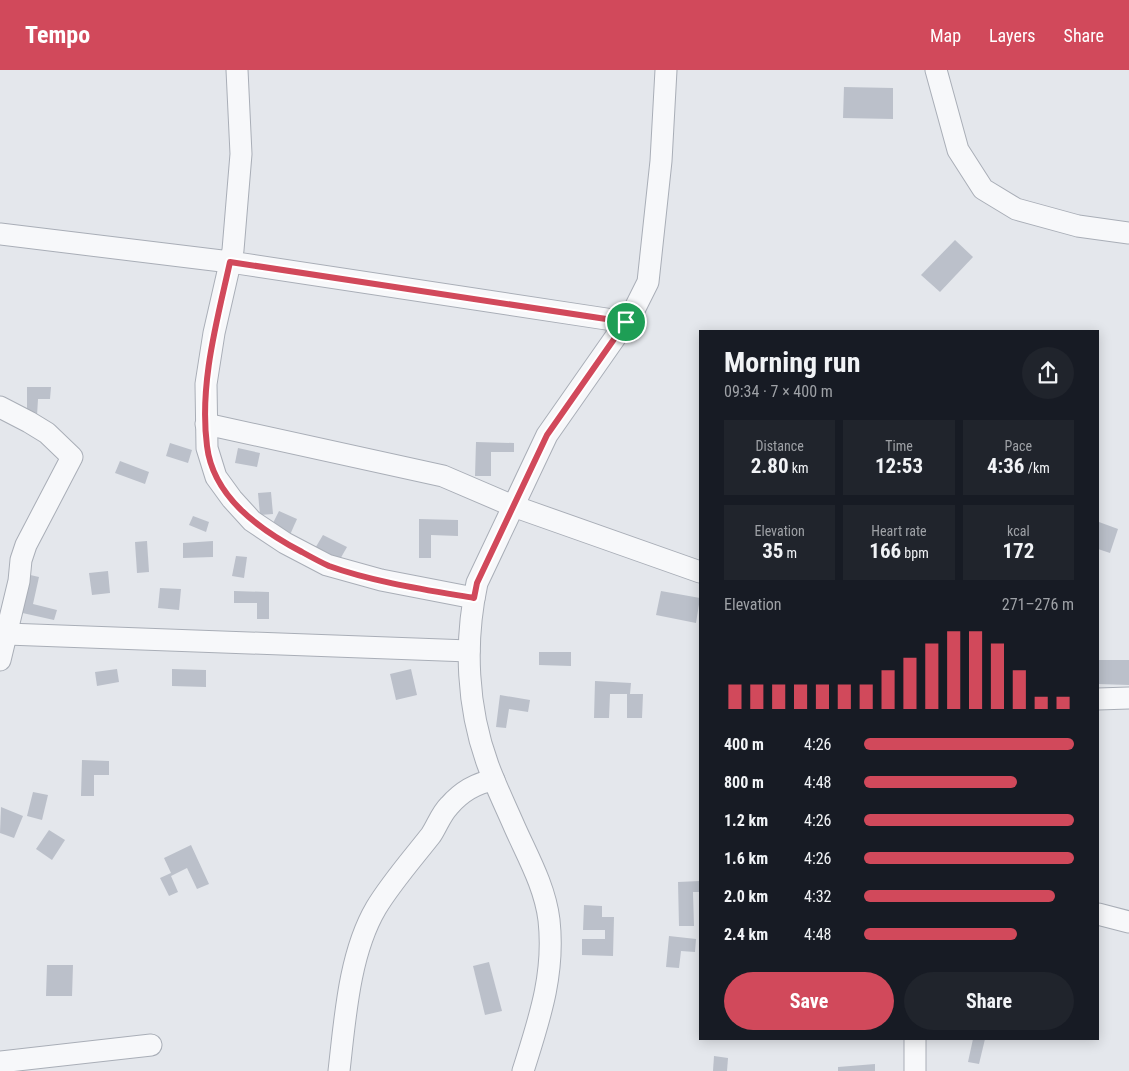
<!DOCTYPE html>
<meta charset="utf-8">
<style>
:root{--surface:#171b24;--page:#20242c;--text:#f1f3f6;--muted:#9ea1a6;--accent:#d1495b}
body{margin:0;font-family:"Roboto Condensed",sans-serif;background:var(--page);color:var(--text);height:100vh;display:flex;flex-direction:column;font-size:19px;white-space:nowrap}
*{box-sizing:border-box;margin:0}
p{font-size:16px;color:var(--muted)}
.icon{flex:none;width:28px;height:28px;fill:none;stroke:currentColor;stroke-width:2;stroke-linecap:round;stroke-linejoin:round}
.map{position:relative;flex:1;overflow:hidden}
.sheet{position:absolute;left:699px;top:260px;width:400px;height:710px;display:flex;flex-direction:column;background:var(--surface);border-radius:0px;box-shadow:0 2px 12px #0003}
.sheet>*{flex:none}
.pin{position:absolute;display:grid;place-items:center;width:42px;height:42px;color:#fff;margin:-21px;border:2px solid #fff;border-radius:50%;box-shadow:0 1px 5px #0007}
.round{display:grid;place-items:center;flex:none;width:52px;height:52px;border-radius:26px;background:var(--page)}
.summary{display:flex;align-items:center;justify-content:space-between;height:85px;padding:0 25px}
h1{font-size:28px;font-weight:700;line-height:38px}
.metrics{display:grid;grid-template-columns:repeat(3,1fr);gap:8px;height:85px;padding:5px 25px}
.metrics div{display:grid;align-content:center;border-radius:0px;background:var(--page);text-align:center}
.metrics b{font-size:21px;font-weight:700}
.metrics small{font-size:14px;font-weight:400}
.metrics p{font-size:14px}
.chart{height:140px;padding:10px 25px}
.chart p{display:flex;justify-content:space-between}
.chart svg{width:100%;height:90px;margin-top:5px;stroke:var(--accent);stroke-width:6}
.cta{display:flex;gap:10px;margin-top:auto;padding:10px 25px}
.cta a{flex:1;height:58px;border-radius:30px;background:var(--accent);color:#fff;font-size:20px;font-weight:700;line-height:58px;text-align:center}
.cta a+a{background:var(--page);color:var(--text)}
ul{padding:0 25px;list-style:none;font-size:16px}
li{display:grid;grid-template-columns:80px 60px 1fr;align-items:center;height:38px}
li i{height:12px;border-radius:6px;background:var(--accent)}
header{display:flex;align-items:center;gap:30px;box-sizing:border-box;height:70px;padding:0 25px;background:var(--accent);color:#fff}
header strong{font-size:24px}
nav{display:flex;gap:28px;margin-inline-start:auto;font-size:18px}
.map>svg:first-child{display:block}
</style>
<header>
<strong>Tempo</strong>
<nav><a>Map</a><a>Layers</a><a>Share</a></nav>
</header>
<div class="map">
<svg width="1129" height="1001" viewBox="0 0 1129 1001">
<rect width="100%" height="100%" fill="#e4e7ec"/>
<!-- building -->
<g fill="#bbc0ca">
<polygon points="844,17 893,18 893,49 843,48"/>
<polygon points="955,170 973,187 940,222 921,205"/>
<polygon points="27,317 51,317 50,329 38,329 37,346 27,346"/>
<polygon points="476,372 514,373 514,382 491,382 491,406 475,406"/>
<polygon points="170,373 192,380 188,393 166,386"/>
<polygon points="238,378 260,383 257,397 235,393"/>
<polygon points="120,391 149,402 145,414 115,403"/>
<polygon points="271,422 273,444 260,445 258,423"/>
<polygon points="279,441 297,449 289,467 270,459"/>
<polygon points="193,446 209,452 206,462 189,455"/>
<polygon points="419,449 458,450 458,466 431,465 431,488 419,488"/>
<polygon points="1099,452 1118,459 1110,483 1098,479 1098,457"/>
<polygon points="323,465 347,477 335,498 311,485"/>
<polygon points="147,471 149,502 137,503 135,472"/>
<polygon points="213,471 213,487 183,488 183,473"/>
<polygon points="236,486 247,487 244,508 232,506"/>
<polygon points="108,501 110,523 92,525 89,503"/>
<polygon points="26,504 39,507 33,534 57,540 54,550 18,542"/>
<polygon points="160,518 181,519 179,540 158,538"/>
<polygon points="234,521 269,522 269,549 257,549 257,533 234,533"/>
<polygon points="661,521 700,528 696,553 656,545"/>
<polygon points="539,582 571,582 571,596 539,595"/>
<polygon points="1098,590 1129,590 1129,615 1098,614"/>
<polygon points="117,599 119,612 97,616 95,602"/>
<polygon points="172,599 206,600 206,617 172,616"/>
<polygon points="411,599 417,625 396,630 390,604"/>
<polygon points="595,611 631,613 630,624 643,624 642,648 627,648 627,624 610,624 609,648 594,648"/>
<polygon points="500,625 530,630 528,642 509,639 506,658 496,657"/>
<polygon points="82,690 109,691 109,705 94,705 94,726 81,726"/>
<polygon points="33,722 48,725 42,750 27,746"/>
<polygon points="1,737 23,746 14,768 0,763"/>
<polygon points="49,760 65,770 52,790 36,779"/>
<polygon points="191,775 209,814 197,819 187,798 171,806 178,822 169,826 160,808 171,803 164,788"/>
<polygon points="700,811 700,822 693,822 694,856 679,856 678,812"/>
<polygon points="584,835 602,836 602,847 614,847 613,886 582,885 582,869 605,869 605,860 583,860"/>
<polygon points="669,866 696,869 695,882 681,881 679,898 666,897"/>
<polygon points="489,892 502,941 485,945 473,896"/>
<polygon points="47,895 73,895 72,926 46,926"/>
<polygon points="973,969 985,969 979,994 968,992"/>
<polygon points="714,986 728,988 727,1001 713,1001"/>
<polygon points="875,994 875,1001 838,1001 838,997"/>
</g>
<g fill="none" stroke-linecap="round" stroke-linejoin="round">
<defs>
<g id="minor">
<polyline points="237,0 241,84 233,180 214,263 206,314 207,378 216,407 232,429 252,451 285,473 327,495 381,510 474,528"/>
<polyline points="936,0 958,80 983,119 1016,139 1078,156 1129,163"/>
<polyline points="0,164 230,192 626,252"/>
<polyline points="0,337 29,352 47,363 72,387 26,475 21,490 19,511 0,590"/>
<polyline points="206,354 443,406 513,436 700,502"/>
<polyline points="7,564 469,581"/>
<polyline points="1098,629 1129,628"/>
<polyline points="1098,844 1129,852"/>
<polyline points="915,969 915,1001"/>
<polyline points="0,992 151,975"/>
<path d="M339 1001C345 949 349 884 376 838 391 813 413 788 431 765 437 756 441 744 449 736 461 722 476 713 494 710"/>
<path d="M523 1001C539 950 555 905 549 850 545 817 528 787 515 758 506 737 496 717 488 695 467 638 464 573 477 513L547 365 633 242 648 212 661 91 666 0"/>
</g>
</defs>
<!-- minor casing -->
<use href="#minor" stroke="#a9aeb7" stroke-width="23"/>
<!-- minor -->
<use href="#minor" stroke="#f7f8fa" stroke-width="21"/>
</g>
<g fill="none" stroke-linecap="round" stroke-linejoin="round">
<defs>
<path id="route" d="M230 192 626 252 547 365 477 513 474 528C427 520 373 512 329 496 320 492 311 487 302 482 260 460 213 427 207 376 199 314 217 251 230 192Z"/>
</defs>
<!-- route casing -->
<use href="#route" stroke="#fff" stroke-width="10"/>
<!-- route -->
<use href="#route" stroke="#d1495b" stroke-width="6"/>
</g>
</svg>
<div class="pin" style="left:626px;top:252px;background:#1e9e55"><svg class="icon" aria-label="arrive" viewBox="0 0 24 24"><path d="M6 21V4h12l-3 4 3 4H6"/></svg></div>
<section class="sheet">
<div class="summary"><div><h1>Morning run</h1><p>09:34 · 7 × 400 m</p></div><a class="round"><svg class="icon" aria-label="share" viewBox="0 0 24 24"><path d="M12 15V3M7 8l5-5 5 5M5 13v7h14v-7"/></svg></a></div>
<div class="metrics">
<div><p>Distance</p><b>2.80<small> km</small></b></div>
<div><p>Time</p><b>12:53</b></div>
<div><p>Pace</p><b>4:36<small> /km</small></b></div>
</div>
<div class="metrics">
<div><p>Elevation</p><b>35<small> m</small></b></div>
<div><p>Heart rate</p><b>166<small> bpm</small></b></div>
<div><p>kcal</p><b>172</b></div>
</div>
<div class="chart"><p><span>Elevation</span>271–276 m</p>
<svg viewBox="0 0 160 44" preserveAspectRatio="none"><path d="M5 44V32M15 44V32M25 44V32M35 44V32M45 44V32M55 44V32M65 44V32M75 44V25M85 44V19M95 44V12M105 44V6M115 44V6M125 44V12M135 44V25M145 44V38M155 44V38"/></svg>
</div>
<ul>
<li><b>400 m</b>4:26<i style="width:100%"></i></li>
<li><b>800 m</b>4:48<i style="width:73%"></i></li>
<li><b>1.2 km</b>4:26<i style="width:100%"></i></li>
<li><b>1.6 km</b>4:26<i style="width:100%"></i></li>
<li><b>2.0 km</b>4:32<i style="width:91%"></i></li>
<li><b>2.4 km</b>4:48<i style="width:73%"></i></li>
</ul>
<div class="cta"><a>Save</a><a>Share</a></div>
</section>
</div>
